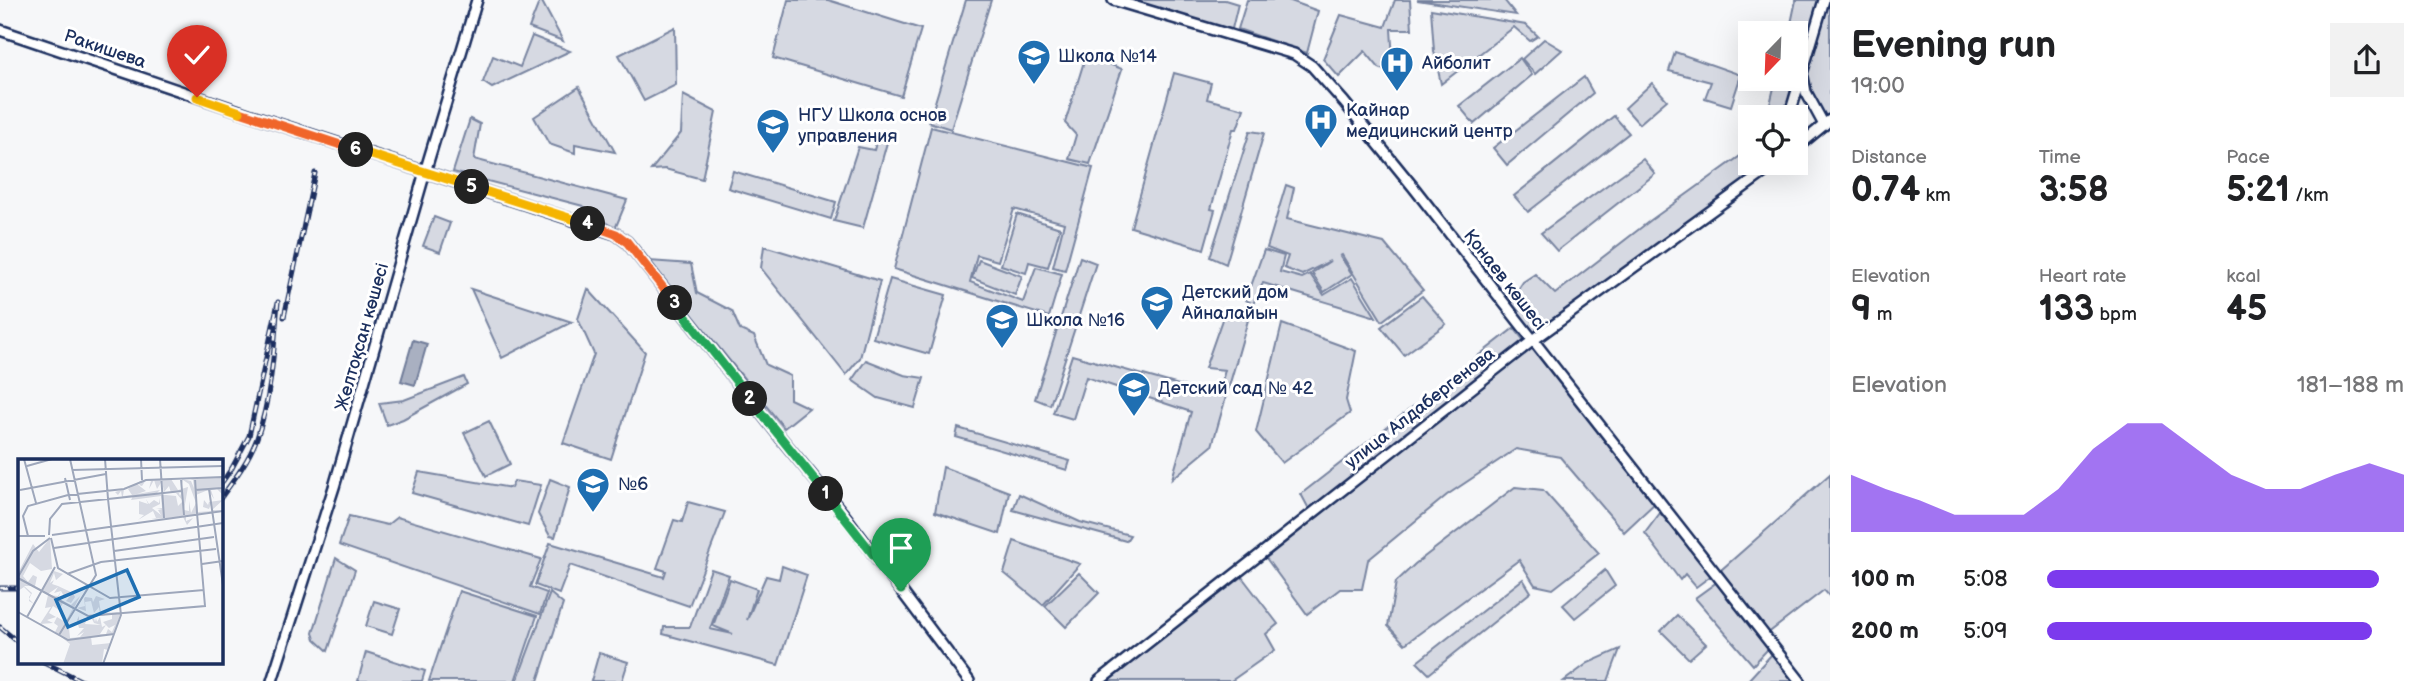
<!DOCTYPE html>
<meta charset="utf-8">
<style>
:root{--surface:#fff;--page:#f2f2f2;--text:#202124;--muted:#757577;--accent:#7c3aed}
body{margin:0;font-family:"Balsamiq Sans",sans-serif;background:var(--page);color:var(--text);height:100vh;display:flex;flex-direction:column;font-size:26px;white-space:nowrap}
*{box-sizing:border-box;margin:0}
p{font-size:23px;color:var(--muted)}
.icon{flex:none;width:38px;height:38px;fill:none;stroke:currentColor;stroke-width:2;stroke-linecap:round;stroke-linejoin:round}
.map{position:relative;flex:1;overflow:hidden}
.panel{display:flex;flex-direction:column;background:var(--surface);width:595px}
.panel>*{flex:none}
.needle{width:46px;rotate:203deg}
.fabs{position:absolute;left:1738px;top:21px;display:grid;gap:14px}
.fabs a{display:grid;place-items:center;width:70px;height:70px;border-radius:0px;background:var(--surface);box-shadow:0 7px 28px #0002;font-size:35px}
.pin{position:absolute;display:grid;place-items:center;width:60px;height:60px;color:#fff;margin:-72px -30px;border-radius:50% 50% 50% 0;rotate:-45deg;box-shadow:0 0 7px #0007}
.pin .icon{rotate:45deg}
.km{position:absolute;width:35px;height:35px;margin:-18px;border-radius:50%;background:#222;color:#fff;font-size:19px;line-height:35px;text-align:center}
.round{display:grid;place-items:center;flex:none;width:74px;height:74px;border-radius:0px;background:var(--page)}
.overview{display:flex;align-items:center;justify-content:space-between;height:119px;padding:0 21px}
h1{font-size:38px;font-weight:600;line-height:52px}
.figures{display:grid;grid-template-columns:repeat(3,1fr);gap:10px;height:119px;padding:7px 21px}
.figures div{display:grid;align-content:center}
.figures b{font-size:35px;font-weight:600}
.figures small{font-size:19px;font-weight:400}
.figures p{font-size:19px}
.chart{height:196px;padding:14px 21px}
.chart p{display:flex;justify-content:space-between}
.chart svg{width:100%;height:126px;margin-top:7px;fill:var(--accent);opacity:.7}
ul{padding:0 21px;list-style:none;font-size:23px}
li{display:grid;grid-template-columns:112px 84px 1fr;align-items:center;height:52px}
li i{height:18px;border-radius:9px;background:var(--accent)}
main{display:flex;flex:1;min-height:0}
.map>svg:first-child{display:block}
</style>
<main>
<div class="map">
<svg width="1830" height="681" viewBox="0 0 1830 681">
<rect width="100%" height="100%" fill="#f6f7f9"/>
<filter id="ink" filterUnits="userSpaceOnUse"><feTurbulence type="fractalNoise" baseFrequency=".0143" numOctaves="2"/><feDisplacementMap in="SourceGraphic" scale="14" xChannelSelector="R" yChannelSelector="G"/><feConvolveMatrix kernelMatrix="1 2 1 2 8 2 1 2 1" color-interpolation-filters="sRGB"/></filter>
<g filter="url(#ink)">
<!-- green -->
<g fill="#d6d9e2" stroke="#7884a0" stroke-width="2">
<polygon points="540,0 541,0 563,41 529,28"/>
<polygon points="788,0 828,0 921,29 901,96 773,58"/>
<polygon points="966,0 991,0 951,129 929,122"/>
<polygon points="1119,0 1225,0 1238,4 1231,33"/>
<polygon points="1247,0 1288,0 1318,11 1307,53 1238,29"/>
<polygon points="1395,0 1410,0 1412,29 1391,29 1394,75 1379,68 1365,51 1339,77 1323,59 1341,15 1385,27"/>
<polygon points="1417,0 1504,0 1516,15"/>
<polygon points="1796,0 1821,0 1783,117 1767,117 1776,79 1796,79 1796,33 1789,33"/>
<polygon points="1828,0 1830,0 1830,116 1824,121 1806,76"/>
<polygon points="1431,9 1526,25 1538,36 1530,41 1514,27 1441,84 1434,51"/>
<polygon points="675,27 676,85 644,101 619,55"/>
<polygon points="532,36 570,51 492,88 483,82 493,56 520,67"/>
<polygon points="1544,39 1562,50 1535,74 1522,59"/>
<polygon points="1675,52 1741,75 1731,106 1705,98 1711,82 1669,71"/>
<polygon points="1086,55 1122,69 1090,164 1069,159 1076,135 1065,123"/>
<polygon points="1520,58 1532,75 1474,124 1459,106"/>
<polygon points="1174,73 1211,83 1207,99 1244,109 1237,129 1233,129 1211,209 1215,210 1204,249 1131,227"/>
<polygon points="1584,77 1593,93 1507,165 1493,148"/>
<polygon points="1652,83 1667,100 1639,124 1625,108"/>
<polygon points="579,87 615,152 575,144 575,153 549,144 534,117"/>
<polygon points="683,95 716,112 702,179 665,169 651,170 681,133"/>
<polygon points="1614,116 1629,133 1528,212 1514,196"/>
<polygon points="470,119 480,124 474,159 627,200 615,229 583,206 453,172"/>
<polygon points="931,127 1093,168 1065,270 1053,267 1064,223 1014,209 998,261 977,255 970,282 1023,302 1036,267 1062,274 1049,317 894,269"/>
<polygon points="1250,131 1264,133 1226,264 1210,257"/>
<polygon points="878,136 888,139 863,228 834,221 858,147 874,150"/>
<polygon points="1750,149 1750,163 1759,163 1759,171 1533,335 1508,305 1523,282 1535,274 1555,294 1651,220"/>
<polygon points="1643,159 1655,174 1557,251 1541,233"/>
<polygon points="733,171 836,202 831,219 728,188"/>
<polygon points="1286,185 1294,188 1287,219 1384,243 1423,290 1382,321 1342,255 1340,256 1352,274 1324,292 1312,273 1330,261 1302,275 1284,268 1288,256 1267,248"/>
<polygon points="1017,214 1060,228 1048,267 1029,262 1026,273 1001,265"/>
<polygon points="434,217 450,223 440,252 423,246"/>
<polygon points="764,246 880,281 860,358 846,375 761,268"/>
<polygon points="1264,250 1284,256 1280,272 1302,278 1310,274 1324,295 1352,278 1376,317 1263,283 1253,304 1246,300"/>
<polygon points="1080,257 1096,263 1050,405 1035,399"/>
<polygon points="979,260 1022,276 1015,295 972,278"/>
<polygon points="649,261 691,264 697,293 732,311 740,330 754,336 766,365 790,376 790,399 809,408 784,428"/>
<polygon points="890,279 946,295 929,354 873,338"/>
<polygon points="471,289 572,322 502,358"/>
<polygon points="588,289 645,352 611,459 563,443 594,354 578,319"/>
<polygon points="1422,296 1446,324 1404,355 1381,327"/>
<polygon points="1225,311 1248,320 1212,446 1172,479 1191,412 1086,377 1073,419 1053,413 1072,355 1218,396 1225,370 1205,368"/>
<polygon points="1282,324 1356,351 1346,400 1350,413 1282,463 1256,432"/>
<polygon points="1514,328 1525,342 1310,511 1301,494"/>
<polygon points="1531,346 1655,503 1624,532 1560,457 1516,449 1447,495 1368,560 1362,589 1340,589 1307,614 1266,558"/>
<polygon points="866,360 904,375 924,378 915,408 878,398 852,380"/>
<polygon points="464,377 467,384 403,419 387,425 379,403 404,400"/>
<polygon points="489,421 510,464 486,476 464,433"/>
<polygon points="958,428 1070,461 1067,470 956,437"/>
<polygon points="943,467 1009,492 1000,534 935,512"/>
<polygon points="419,472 511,488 514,481 541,485 528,526 412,493"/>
<polygon points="1830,474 1830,597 1824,590 1767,634 1721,570"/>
<polygon points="550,479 570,487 555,537 550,536 538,514"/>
<polygon points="1515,487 1543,490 1599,553 1553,589 1535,585 1519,560 1405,644 1388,626 1396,582 1415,564"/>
<polygon points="1019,494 1080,522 1130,535 1126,541 1013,510"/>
<polygon points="688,502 725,512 689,606 570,565 559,594 535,585 550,543 664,577 666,571 657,568 674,520 682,522"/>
<polygon points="1660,513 1712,575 1696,587 1685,574 1680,580 1645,533"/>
<polygon points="349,516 387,525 397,517 541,559 530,587 547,593 540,614 339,545"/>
<polygon points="1014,541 1080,564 1043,605 1004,573"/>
<polygon points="336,558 355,570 328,651 315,639 313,633"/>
<polygon points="782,566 807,575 778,665 663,634 664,627 690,627 711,569 729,575 710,629 733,634 713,626 730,579 757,589 747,620 766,576 779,579"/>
<polygon points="1605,570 1615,586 1575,618 1563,605"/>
<polygon points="1079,573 1099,593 1066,627 1045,606"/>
<polygon points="1242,577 1278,624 1266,634 1275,650 1231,681 1107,681"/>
<polygon points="1523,579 1531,592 1429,674 1417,662"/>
<polygon points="1717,582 1768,649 1753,665 1695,598"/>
<polygon points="459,591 537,616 515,681 429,681"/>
<polygon points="550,593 563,604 538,681 517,681"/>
<polygon points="374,601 400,609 392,634 366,626"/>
<polygon points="1677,615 1706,644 1689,659 1661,631"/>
<polygon points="1620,649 1608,681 1564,681 1588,663"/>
<polygon points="366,652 425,671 422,681 358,681"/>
<polygon points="599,653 628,662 622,681 591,681"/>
<polygon points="1772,654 1795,681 1750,681 1749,679"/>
</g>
<!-- water -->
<polygon fill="#a9b0c1" stroke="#707c99" stroke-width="2" points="413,340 427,344 415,385 401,381"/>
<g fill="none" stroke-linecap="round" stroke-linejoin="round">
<defs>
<g id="secondary">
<polyline points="1113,0 1294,54 1312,66 1344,102 1414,188 1800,681"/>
<polyline points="0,30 269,121 616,234 627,242 640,258 780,437 845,516 969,681"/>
<polyline points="1803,77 1806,92 1824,125"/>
<polyline points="1789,117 1824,0"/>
<polyline points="1796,148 1830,120"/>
<polyline points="272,681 334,487 425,172 477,0"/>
<polyline points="1099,681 1532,341 1777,163"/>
</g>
</defs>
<!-- secondary casing -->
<use href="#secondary" stroke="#1b2f5e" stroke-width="14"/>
<!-- secondary -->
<use href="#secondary" stroke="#fff" stroke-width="9"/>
<defs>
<g id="rail">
<polyline points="284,317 315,173"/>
<path d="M220 485 232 468 249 436 278 302C274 347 272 395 257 438 249 460 234 480 220 499"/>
<polyline points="0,588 19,588"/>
<polyline points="0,627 19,643"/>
<polyline points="44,662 82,681"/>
</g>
</defs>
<!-- rail casing -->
<use href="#rail" stroke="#1b2f5e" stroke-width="5"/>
<!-- rail -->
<use href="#rail" stroke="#fff" stroke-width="2.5" stroke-dasharray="8" stroke-linecap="butt"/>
</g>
</g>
<g fill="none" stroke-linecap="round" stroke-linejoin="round" filter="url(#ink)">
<defs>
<polyline id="split-1" points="826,494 901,590"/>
<polyline id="split-2" points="750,399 826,494"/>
<polyline id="split-3" points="675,303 750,399"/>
<polyline id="split-4" points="588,224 616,234 627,242 675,303"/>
<polyline id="split-5" points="472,187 588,224"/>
<polyline id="split-6" points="356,150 472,187"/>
<polyline id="split-7" points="240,112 356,150"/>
<polyline id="split-8" points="197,97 240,112"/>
</defs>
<!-- split-1 casing -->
<use href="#split-1" stroke="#fff" stroke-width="14"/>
<!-- split-2 casing -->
<use href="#split-2" stroke="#fff" stroke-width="14"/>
<!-- split-3 casing -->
<use href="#split-3" stroke="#fff" stroke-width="14"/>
<!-- split-4 casing -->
<use href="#split-4" stroke="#fff" stroke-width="14"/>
<!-- split-5 casing -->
<use href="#split-5" stroke="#fff" stroke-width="14"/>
<!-- split-6 casing -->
<use href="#split-6" stroke="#fff" stroke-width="14"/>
<!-- split-7 casing -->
<use href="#split-7" stroke="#fff" stroke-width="14"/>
<!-- split-8 casing -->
<use href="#split-8" stroke="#fff" stroke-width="14"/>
<!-- split-1 -->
<use href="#split-1" stroke="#22a559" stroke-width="9"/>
<!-- split-2 -->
<use href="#split-2" stroke="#22a559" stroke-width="9"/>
<!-- split-3 -->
<use href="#split-3" stroke="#22a559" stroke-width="9"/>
<!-- split-4 -->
<use href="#split-4" stroke="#f0652b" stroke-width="9"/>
<!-- split-5 -->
<use href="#split-5" stroke="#f5b400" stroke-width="9"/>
<!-- split-6 -->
<use href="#split-6" stroke="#f5b400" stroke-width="9"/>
<!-- split-7 -->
<use href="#split-7" stroke="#f0652b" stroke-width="9"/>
<!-- split-8 -->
<use href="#split-8" stroke="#f5b400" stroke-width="9"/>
</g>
<!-- icons -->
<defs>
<symbol id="school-pin" viewBox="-11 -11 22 30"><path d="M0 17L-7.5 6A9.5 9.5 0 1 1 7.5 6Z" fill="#1f6fb2" stroke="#fff"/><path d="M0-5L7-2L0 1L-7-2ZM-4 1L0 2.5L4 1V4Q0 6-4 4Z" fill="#fff"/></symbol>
<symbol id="hospital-pin" viewBox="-11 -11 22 30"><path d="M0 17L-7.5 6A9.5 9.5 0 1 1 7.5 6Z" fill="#1f6fb2" stroke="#fff"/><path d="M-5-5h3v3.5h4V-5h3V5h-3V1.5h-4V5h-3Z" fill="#fff"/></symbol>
</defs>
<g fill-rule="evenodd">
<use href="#school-pin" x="1015" y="37" width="38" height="52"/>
<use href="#hospital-pin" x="1378" y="44" width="38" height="52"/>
<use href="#hospital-pin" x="1302" y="101" width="38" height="52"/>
<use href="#school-pin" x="754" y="106" width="38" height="52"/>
<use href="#school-pin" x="1138" y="283" width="38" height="52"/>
<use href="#school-pin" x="983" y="301" width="38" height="52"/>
<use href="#school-pin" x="1115" y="369" width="38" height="52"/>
<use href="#school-pin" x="574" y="465" width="38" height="52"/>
</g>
<g text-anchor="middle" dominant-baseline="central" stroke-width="6" stroke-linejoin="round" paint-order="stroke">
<!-- street labels -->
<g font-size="18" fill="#1b2f5e" stroke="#fff">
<text transform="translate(105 49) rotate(19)">Ракишева</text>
<text transform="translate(1505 280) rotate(52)">Қонаев көшесі</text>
<text transform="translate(362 337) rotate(-74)">Желтоқсан көшесі</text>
<text transform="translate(1420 408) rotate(-38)">улица Алдабергенова</text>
</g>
<!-- poi labels -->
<g font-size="18" fill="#1b2f5e" stroke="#fff" text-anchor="start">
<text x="1058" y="56">Школа №14</text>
<text x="1422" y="63">Айболит</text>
<text x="1346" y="110">Кайнар<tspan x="1346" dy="21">медицинский центр</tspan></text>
<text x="798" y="115">НГУ Школа основ<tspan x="798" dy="21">управления</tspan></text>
<text x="1182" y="292">Детский дом<tspan x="1182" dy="21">Айналайын</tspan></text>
<text x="1026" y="320">Школа №16</text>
<text x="1158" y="388">Детский сад № 42</text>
<text x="618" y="484">№6</text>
</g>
</g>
<!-- overview -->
<g transform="translate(18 459)">
<rect width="205" height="205" fill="#f6f7f9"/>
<path d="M203 18 205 36 199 30 193 31 196 40 190 31 178 36 180 53 194 52 193 45 191 50 185 48 186 41 190 46 191 43 205 41 194 51H205L168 57V62L175 59 169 66 165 58 133 60 138 59 135 52 120 61 126 56 121 55V42L130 45 128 40 131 45 136 41 141 44 142 39V45L134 49 143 56 140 51 144 50 138 49H144L143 37 113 41 115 37 104 38 103 32 100 36 97 33 106 30 105 37 114 36 110 30 124 21 153 20 160 31 170 28 166 51 171 52V42L173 54 178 44 171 25 165 21 164 26V20L173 22 176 29 175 21 172 20ZM128 21 133 22 131 30 136 21 139 30 144 22 146 33 151 27 153 34 164 32 162 37 161 34H158L165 42 160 47 158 37 138 35 142 31 119 35 128 32 119 25 124 23 121 26 124 27ZM32 79 34 110 23 112 12 104 5 117 10 123 15 116 19 118 17 127H6L14 134 11 140 16 145 11 142V138L13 135 6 128 0 132V114L15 85 21 93ZM36 112 45 115 38 121 36 114 32 124 36 121 34 125 40 127 55 134 57 138 53 144 48 142 54 135 47 139 43 132 40 139 53 146 62 137 50 161 51 168 58 165 51 169 52 179 62 178 66 173 59 177 66 169H61L59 161 61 157V161L82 155 81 148 76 154 73 142 67 143 68 152 59 149 67 147 66 140 67 138 74 139 75 143 78 137 87 140 81 142 83 154 103 153 96 175 73 178 74 186 93 184 90 191 86 190 84 204 45 205 52 185 37 173 40 167 36 164 39 158 49 164V160L55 149 45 144 41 151 35 147 31 154 38 158 29 161 35 164 22 165 33 148 27 149 30 136 40 137 43 132 36 134 40 128 30 135 24 132ZM94 155V160L85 163 91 169 97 166 94 173 90 170 88 175H82L88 166 84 168 82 158 79 163 78 159 77 163 76 159 74 160 76 164 83 166 67 165 69 159Z" fill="#d6d9e2" fill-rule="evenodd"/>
<path fill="none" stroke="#9ea7bb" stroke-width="2" d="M6 0 18 44M87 0 90 40M123 0 124 21M142 0 146 59M9 7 34 0M54 11 205 7M47 19 52 41M177 19 179 54M163 20 166 56M191 30 205 126M2 31 88 15M177 31 204 29M31 76 32 60 44 45 164 32M34 76 205 52M0 77H27M10 77 5 57 10 47 50 36 106 30 128 21 204 18 205 29M33 79 40 109 92 139 186 131M36 89 205 64M96 92 196 78M184 105 205 102M49 115 83 103 198 90M0 118 15 92 32 79M0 119 70 157 187 147 179 54M0 153 50 181 96 175M9 158 37 108M41 176 78 116 52 0M85 205 103 156 90 40"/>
<path fill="#1f6fb2" fill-opacity="0.15" stroke="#1f6fb2" stroke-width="3.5" d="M109 111 121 138 50 168 38 141Z"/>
<rect width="205" height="205" fill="none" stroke="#1b2f5e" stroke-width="3.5"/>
</g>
</svg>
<div class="fabs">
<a><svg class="needle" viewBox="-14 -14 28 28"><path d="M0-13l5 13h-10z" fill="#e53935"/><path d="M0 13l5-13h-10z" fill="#757577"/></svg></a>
<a><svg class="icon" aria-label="locate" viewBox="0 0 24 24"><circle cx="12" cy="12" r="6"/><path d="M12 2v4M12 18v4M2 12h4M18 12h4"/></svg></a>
</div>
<div class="pin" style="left:901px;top:590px;background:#1e9e55"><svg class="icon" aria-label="arrive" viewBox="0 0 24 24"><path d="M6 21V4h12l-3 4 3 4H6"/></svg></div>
<div class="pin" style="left:197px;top:97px;background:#d93025"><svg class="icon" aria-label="check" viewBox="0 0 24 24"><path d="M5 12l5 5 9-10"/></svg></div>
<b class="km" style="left:826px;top:494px">1</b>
<b class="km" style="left:750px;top:399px">2</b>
<b class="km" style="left:675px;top:303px">3</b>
<b class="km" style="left:588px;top:224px">4</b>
<b class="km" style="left:472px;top:187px">5</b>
<b class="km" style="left:356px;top:150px">6</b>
</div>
<section class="panel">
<div class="overview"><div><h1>Evening run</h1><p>19:00</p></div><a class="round"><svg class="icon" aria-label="share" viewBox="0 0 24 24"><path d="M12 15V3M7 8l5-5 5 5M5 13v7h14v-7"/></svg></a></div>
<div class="figures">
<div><p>Distance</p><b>0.74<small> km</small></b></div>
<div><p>Time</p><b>3:58</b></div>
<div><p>Pace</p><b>5:21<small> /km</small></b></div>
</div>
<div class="figures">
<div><p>Elevation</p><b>9<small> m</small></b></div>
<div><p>Heart rate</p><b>133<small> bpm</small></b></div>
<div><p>kcal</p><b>45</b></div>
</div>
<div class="chart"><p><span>Elevation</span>181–188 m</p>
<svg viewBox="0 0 160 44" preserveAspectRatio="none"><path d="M0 44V24L10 29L20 33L30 38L40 38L50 38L60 29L70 15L80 6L90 6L100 15L110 24L120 29L130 29L140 24L150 20L160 24V44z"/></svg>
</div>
<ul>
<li><b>100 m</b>5:08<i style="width:93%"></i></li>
<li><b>200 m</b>5:09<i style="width:91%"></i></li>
</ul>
</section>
</main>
